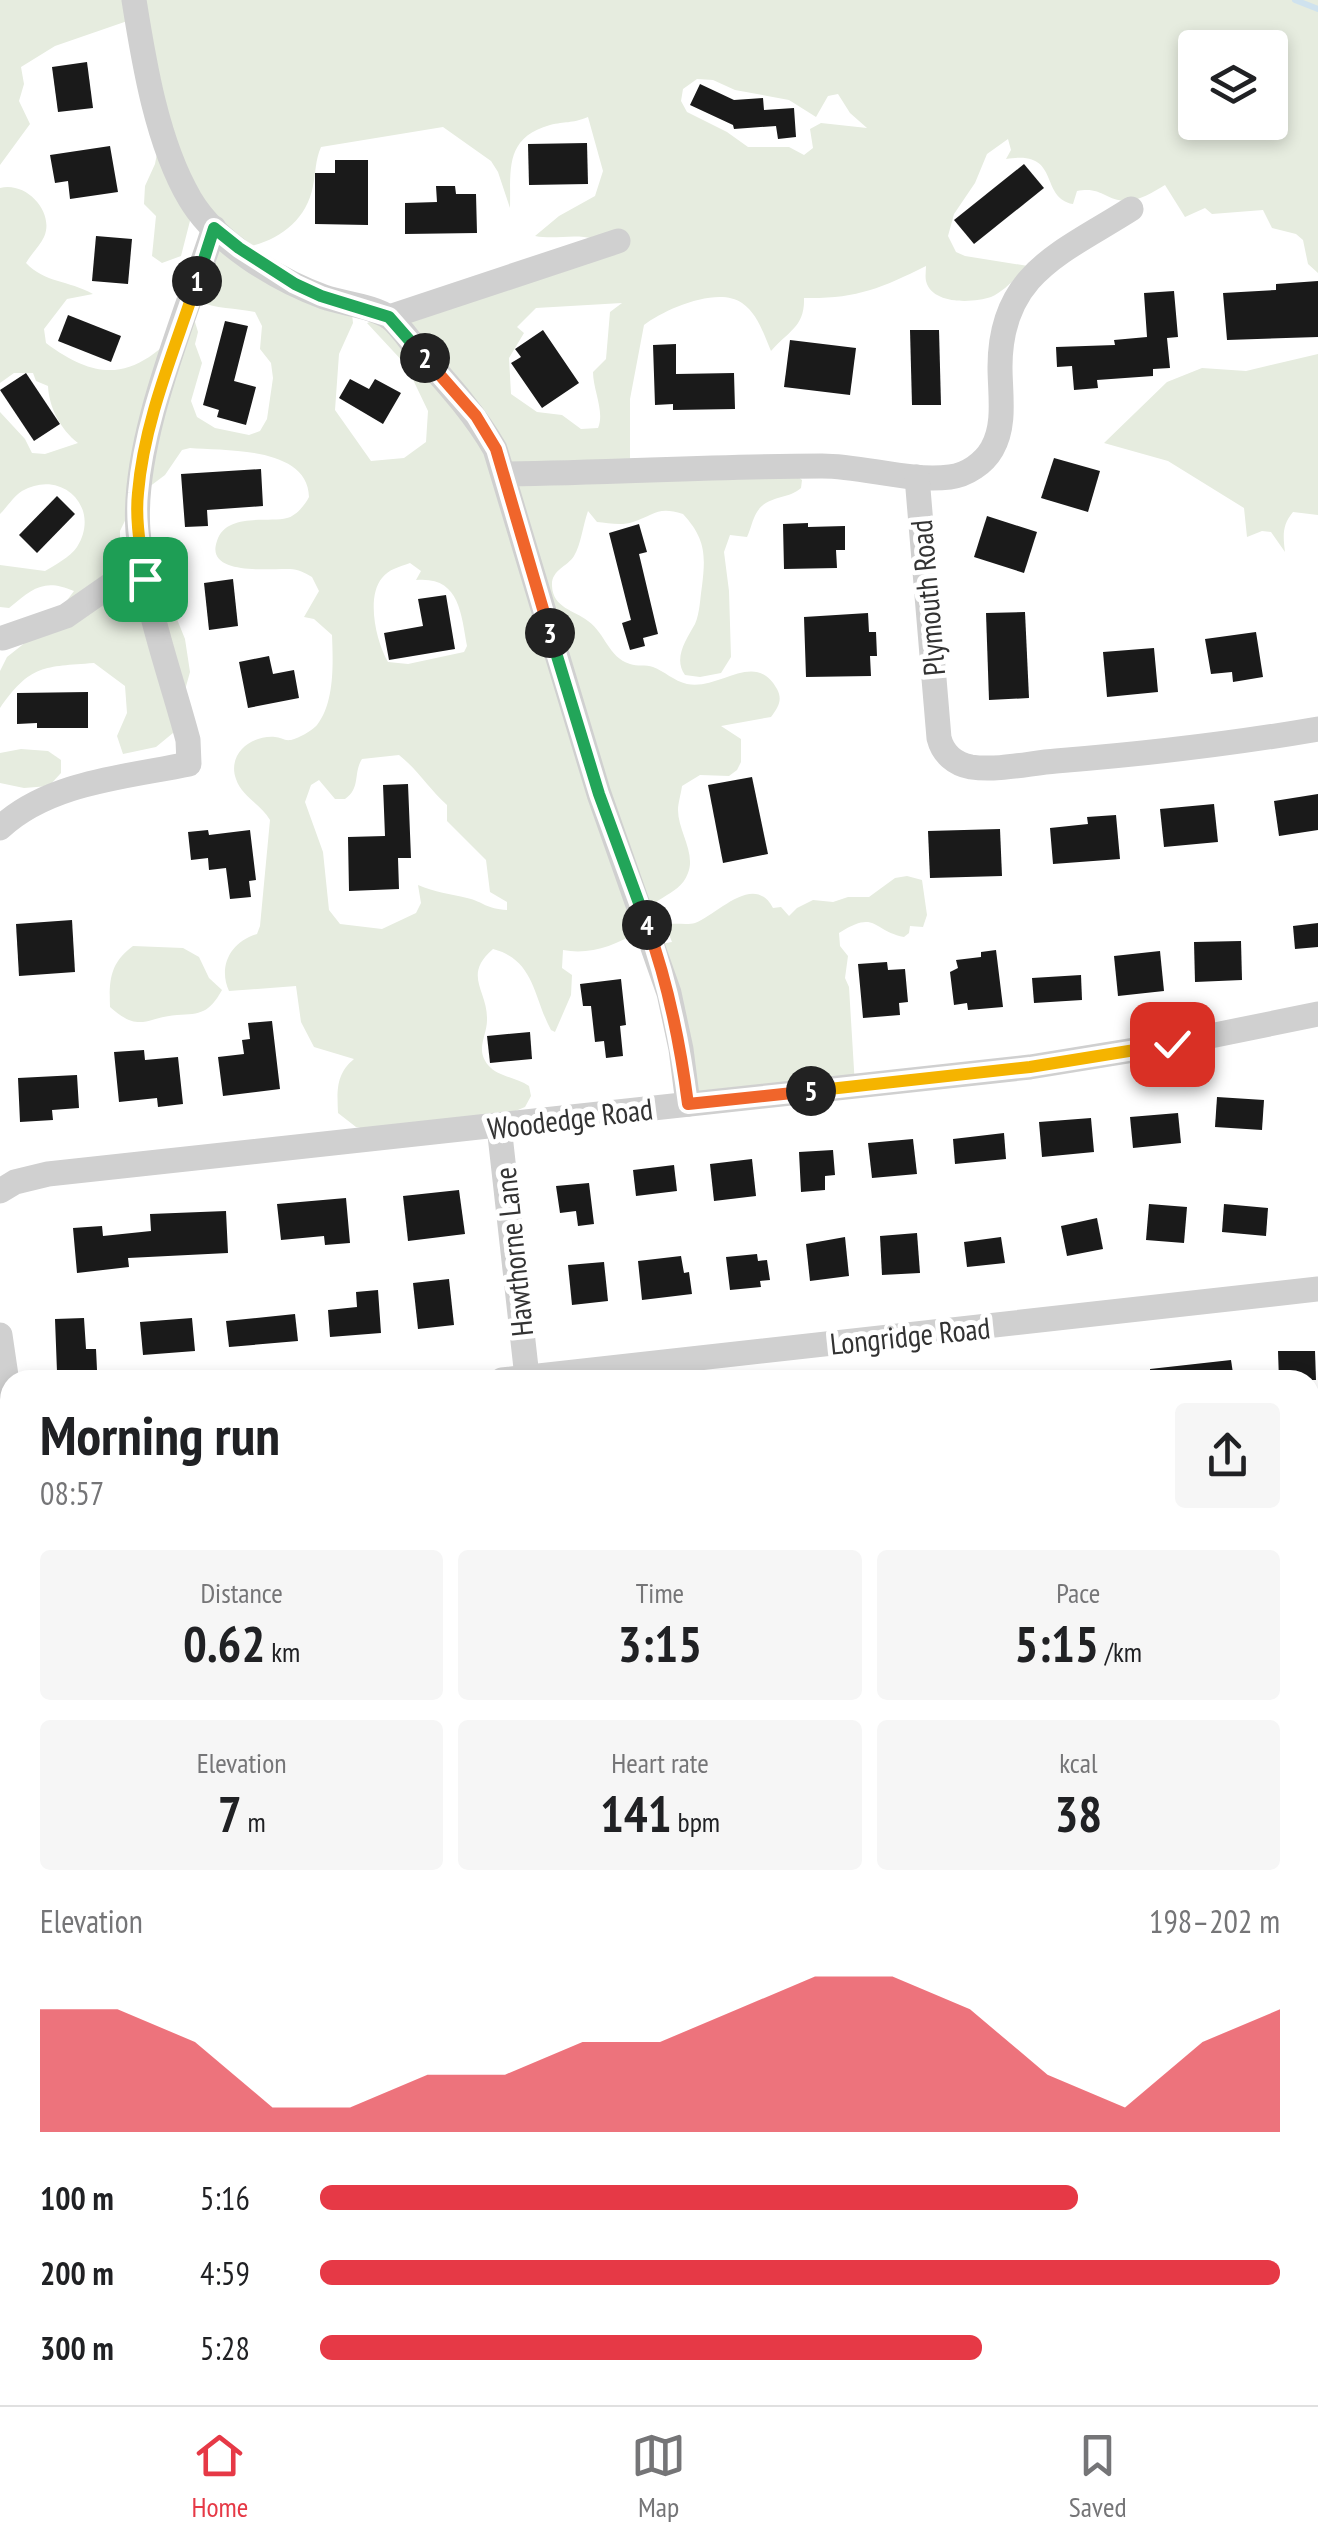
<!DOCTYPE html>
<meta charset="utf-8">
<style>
:root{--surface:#fff;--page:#f6f6f6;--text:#202124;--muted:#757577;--line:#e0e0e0;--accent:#e63946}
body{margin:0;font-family:"PT Sans Narrow",sans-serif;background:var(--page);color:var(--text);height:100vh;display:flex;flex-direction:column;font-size:38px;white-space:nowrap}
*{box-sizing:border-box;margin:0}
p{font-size:32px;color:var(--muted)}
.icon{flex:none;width:55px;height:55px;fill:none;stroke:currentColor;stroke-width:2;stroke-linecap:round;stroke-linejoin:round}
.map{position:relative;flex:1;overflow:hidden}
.panel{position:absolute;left:0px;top:1370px;width:1320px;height:1035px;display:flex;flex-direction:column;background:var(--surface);border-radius:30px 30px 0 0;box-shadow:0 5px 15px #0003}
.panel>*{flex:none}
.tools{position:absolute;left:1178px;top:30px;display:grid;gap:20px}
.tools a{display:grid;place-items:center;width:110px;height:110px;border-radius:10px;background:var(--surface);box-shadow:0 5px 15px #0003;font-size:50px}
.pin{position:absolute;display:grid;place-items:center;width:85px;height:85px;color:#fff;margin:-42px;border-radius:20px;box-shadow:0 5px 15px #0006}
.km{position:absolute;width:50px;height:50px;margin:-25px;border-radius:50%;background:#222;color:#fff;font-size:28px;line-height:50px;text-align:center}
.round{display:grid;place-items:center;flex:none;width:105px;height:105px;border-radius:10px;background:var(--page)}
.summary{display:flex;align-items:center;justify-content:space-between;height:170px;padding:0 40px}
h1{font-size:55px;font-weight:700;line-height:75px}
.stats{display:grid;grid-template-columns:repeat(3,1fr);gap:15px;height:170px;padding:10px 40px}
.stats div{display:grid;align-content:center;border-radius:10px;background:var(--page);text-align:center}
.stats b{font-size:50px;font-weight:700}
.stats small{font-size:28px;font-weight:400}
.stats p{font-size:28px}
.chart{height:280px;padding:20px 40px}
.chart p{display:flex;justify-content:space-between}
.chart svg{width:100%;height:180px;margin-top:10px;fill:var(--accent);opacity:.7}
ul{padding:0 40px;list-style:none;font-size:32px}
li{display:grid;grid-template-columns:160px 120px 1fr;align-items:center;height:75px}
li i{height:25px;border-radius:12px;background:var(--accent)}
.menu{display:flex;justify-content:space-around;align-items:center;height:140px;border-top:2px solid var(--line);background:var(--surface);font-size:28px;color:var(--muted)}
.menu a{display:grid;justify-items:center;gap:5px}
.menu .current{color:var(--accent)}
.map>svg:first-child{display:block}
</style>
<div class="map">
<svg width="1318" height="2405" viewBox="0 0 1318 2405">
<rect width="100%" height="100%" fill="#fff"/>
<!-- green -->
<g fill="#e6ecdf" fill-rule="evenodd">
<path d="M0 0H1318V273L1308 264 1303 240 1296 234 1272 228 1263 210 1212 214 1205 208 1185 217 1165 185C1153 192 1139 201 1126 201 1105 200 1101 186 1077 191L1073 204C1038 197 1062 149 1006 159L1011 150 1008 139 987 154 975 183 954 214 948 236 956 252 965 256 1028 266C1017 276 1005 291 991 297 973 303 932 305 926 281 925 276 926 271 926 266 880 289 855 299 804 298 805 327 788 331 771 351 764 335 758 314 742 303 718 286 665 309 644 325L630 399V459L793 473 802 480 801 488C788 500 767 495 757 512 752 520 751 529 747 537L730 535 724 552 729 591 731 657 721 673 700 677 685 675C673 658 686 640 695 624 700 613 700 598 702 586 706 554 705 538 683 514 657 506 655 515 633 522 622 526 608 523 597 522L588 511C583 525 581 544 574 556 567 567 551 570 552 586 553 608 574 610 588 621 606 634 608 657 630 664 637 667 646 664 653 667 664 671 674 681 687 684 719 691 755 649 777 689 783 700 778 708 771 717L721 726 741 739V762L737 770 729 776 700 775 682 786C681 794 678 803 678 810 678 831 696 853 688 873 678 900 648 892 637 932 615 946 589 955 563 950L562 968 572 975 571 995 555 1032 551 1030C533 997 535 960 493 949 462 976 488 990 487 1020 487 1036 475 1049 488 1065 498 1077 516 1077 529 1086L531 1096 525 1107 504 1116 402 1137 356 1127 338 1113C337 1090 336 1074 354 1059L314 1047 301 1022 296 986 229 991C218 967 230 942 257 934L260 926 270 820C261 804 242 797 236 779 227 754 251 735 275 737 280 737 285 741 290 740 296 740 313 730 317 725 335 702 333 662 332 635L314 619 304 617 319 591 312 577C305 573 298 569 290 569 272 568 204 577 217 541 226 512 269 523 287 518 296 516 305 505 309 497 308 446 224 451 190 448L182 450 165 475 137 496 120 531V553L137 577 166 592 185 639 190 672 173 733 156 747 123 754 117 736 127 713 125 686 94 663C44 667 31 664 0 708V671L7 657 50 623 74 591C44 578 33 588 9 608L0 607V565L45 571C55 565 70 557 77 547 102 507 61 468 22 491 14 496 7 507 0 514V412L25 439 32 453 45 454 78 443C60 429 49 407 48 386L36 381 33 373H14L0 383V188C27 181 55 213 44 237 40 246 31 254 26 263 45 283 68 280 93 294L67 299 44 329 46 343C107 389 141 373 189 321L195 322 198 332 195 344 202 363 191 401 197 417 215 428 249 435 260 431 267 419 273 378 271 363 260 349 262 326 255 312C236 308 215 309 198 301L205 237 191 217 181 256 162 263 152 256 156 216 144 204 145 186 155 164 162 127 136 18 55 46 21 67 24 84 19 101 30 124 0 165ZM1195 48H1270V122H1195ZM697 79 713 80 735 90 789 100 816 117 828 96 838 94 850 113 867 128 821 123 810 129 813 148 804 155 789 147H748L727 132 687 112 681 101 683 89ZM588 117 603 171 595 196 559 216 535 236C557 240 573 233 594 239L367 323 406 365 428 411 426 442 404 458 371 461 335 410 339 354 353 323 351 305 241 248C275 243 306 223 313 186 316 172 315 161 321 147L443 127 491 161 498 172 510 208C511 170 504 138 550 125 566 121 570 124 588 117ZM622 303 610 312 606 359 593 372C593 390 605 412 598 428L581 429 562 415 537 412 511 394 509 358 524 333 517 327 536 308ZM410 563 421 571 416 580C459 576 461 612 467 646L464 652 408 664 388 662C376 642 366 597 382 578 389 569 399 567 410 563ZM399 755C419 771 429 789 447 805V821L486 860 490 892 507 902V910C486 909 484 902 467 898 450 894 435 892 418 885L421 903 416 913 382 929 340 924 329 910 323 852 305 802 311 785 319 780 335 799H345C361 788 353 773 362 759Z"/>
<path d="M1318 354V515L1293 512C1282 525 1283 536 1285 552L1271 532 1262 531 1247 537 1244 508 1168 461 1104 443 1167 382 1202 368 1246 371Z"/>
<polygon points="21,749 48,751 61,760 61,773 49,786 24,788 0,783 0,753"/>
<path d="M907 876 922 880 927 915 923 927 910 926 909 933 904 937C872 931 877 909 839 933L840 946 848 956 845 978 849 987 855 1086 688 1104 654 945 672 942 667 930 670 924C677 923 688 925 695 923 718 914 754 872 773 908L781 907 789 916 797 908 813 900 833 902 848 897H869L895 878Z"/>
<path d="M133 946 183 948 199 957 209 978 222 990C209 1013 201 1014 177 1015 147 1017 140 1034 110 1007 109 980 110 963 133 946Z"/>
<polygon points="0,2157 10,2161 10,2346 3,2350 0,2357"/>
</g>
<!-- water -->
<polygon fill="#cfe2ee" points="840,2395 880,2395 881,2403 840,2405"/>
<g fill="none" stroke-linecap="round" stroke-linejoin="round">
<!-- stream -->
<polyline stroke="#cfe2ee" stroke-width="6" points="1295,0 1318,9"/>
</g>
<!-- building -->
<g fill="#1a1a1a">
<polygon points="87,62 93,108 58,112 52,67"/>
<polygon points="700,84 734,100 763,98 764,110 794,108 796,137 778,139 776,126 734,129 733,125 690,105"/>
<polygon points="587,143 588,184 529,185 528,144"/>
<polygon points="110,146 118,192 70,199 68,181 55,183 50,155"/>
<polygon points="335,160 368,160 368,225 315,224 315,173 335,173"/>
<polygon points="1024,164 1044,188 974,244 954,220"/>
<polygon points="436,186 455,186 456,194 476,194 477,233 405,234 405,203 437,202"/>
<polygon points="96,236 132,239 128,284 92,281"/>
<polygon points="1318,281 1318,337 1227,340 1223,293 1276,290 1276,284"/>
<polygon points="1174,291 1178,337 1167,338 1170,368 1153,369 1153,376 1097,380 1098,388 1074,390 1072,366 1057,367 1056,347 1115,345 1114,340 1147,337 1144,293"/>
<polygon points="68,315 121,336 111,362 58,341"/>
<polygon points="225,321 248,326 234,381 256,387 246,425 217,417 219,410 203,405"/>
<polygon points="543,330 579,383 542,408 511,363 521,357 515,349"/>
<polygon points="910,330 939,330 941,405 912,405"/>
<polygon points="790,340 856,348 850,395 784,387"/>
<polygon points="676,344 676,374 734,373 735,409 673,410 673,404 655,405 653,345"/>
<polygon points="26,373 60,424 34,441 0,390"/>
<polygon points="350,379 369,389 375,379 401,393 383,424 339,398"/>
<polygon points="1054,458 1100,471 1088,512 1041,498"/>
<polygon points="261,469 263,506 207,510 208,526 185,527 181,474"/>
<polygon points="57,496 75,514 37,553 19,535"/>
<polygon points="987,516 1037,532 1024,573 974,557"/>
<polygon points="808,523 808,527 845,526 845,550 836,550 837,568 784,569 783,524"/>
<polygon points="639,524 647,552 639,554 658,634 643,638 645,646 630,650 622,623 631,620 609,533"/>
<polygon points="233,579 238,626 209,630 204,583"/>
<polygon points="446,595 455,649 389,660 384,633 423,626 418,599"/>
<polygon points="1025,612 1029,698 989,700 986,613"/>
<polygon points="868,613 869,632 876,632 877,656 870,656 871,676 806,677 804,617"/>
<polygon points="1256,632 1263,677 1233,682 1232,672 1211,674 1205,639"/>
<polygon points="1154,648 1158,692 1107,697 1103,652"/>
<polygon points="269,656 273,674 294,670 299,698 248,708 239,662"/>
<polygon points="88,692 88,728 37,728 37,723 17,724 17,693"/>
<polygon points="752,777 768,854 723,863 708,785"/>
<polygon points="408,784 411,858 398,858 399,889 349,891 348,837 385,836 383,785"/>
<polygon points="1318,794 1318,830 1279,836 1274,801"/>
<polygon points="1214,804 1218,842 1164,847 1160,809"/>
<polygon points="1116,815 1120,859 1053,864 1050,828 1088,824 1087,817"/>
<polygon points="1000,829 1002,876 930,878 928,831"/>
<polygon points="208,830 209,835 250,830 256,880 249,881 251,897 230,899 226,868 209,870 208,858 191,860 188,832"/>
<polygon points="72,920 75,972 19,976 16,924"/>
<polygon points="1318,923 1318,947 1295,949 1293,926"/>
<polygon points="1241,941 1242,980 1195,982 1194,942"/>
<polygon points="996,950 1003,1007 968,1010 967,1003 954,1005 950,972 958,968 956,960 981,957 981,952"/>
<polygon points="1160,951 1164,991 1118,996 1114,956"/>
<polygon points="887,962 888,970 905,969 908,1002 899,1003 900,1015 863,1018 858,964"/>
<polygon points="1081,975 1082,1000 1034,1003 1032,978"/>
<polygon points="621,979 626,1025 620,1026 623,1056 606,1058 604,1041 595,1042 591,1006 583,1006 580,984"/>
<polygon points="272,1021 280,1089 223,1096 218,1057 244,1054 242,1040 250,1039 248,1023"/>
<polygon points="530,1032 532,1059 490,1063 487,1036"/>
<polygon points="144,1050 145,1060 178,1057 183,1104 158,1107 157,1098 119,1102 114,1052"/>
<polygon points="77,1075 79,1108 52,1110 53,1120 20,1122 18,1078"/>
<polygon points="1217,1097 1264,1100 1262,1130 1215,1127"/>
<polygon points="1178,1113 1181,1143 1133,1148 1130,1117"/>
<polygon points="1091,1118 1094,1152 1042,1157 1039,1122"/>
<polygon points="1004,1133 1006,1159 955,1164 953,1139"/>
<polygon points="913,1139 917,1174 872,1178 868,1143"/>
<polygon points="833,1150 835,1175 825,1176 825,1190 801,1192 799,1152"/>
<polygon points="752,1159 756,1196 714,1201 710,1164"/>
<polygon points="674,1165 677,1191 636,1196 633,1170"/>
<polygon points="589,1183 594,1224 578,1226 576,1211 560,1213 556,1186"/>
<polygon points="459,1190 465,1234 408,1241 403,1196"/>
<polygon points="346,1198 350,1243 325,1245 324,1236 281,1240 277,1204"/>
<polygon points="1149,1204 1187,1207 1184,1243 1146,1240"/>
<polygon points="1224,1204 1268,1208 1266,1236 1222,1232"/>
<polygon points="226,1211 228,1253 128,1258 129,1267 77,1273 73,1228 102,1226 103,1236 151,1231 150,1214"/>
<polygon points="1097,1218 1103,1249 1067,1256 1061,1226"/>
<polygon points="917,1233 920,1273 882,1275 880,1236"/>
<polygon points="845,1237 849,1276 810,1281 806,1244"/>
<polygon points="1001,1237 1005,1263 967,1267 964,1242"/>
<polygon points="757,1254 758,1261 767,1260 770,1280 760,1281 761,1287 730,1290 726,1257"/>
<polygon points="681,1256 684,1273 689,1272 692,1294 642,1300 638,1261"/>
<polygon points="604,1262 608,1301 572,1305 568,1265"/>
<polygon points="449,1279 454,1325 418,1329 413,1283"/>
<polygon points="378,1290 381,1333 330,1337 328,1310 357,1307 356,1292"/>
<polygon points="295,1314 298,1341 229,1347 226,1321"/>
<polygon points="84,1318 86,1349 96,1349 97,1370 57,1372 55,1319"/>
<polygon points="192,1318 195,1351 143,1355 140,1322"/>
<polygon points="1278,1351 1315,1351 1316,1380 1279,1380"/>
<polygon points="1231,1360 1234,1380 1151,1380 1150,1369"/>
</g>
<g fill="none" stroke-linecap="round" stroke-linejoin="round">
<!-- street -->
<g stroke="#d0d0d0" stroke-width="25">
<path d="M134 0C144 63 157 143 190 199 216 243 277 280 324 297 344 304 373 306 390 318 399 325 408 338 415 347 444 380 473 411 495 449L599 794 669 993 681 1049 688 1104"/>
<polyline points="389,317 618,241"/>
<path d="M504 474C610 473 716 466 822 466 864 466 907 482 950 477 967 475 984 463 992 449 1006 425 1000 394 1000 367 1000 273 1062 253 1131 209"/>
<path d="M917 477 939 738C943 754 955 764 971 767 998 771 1030 763 1056 761 1144 754 1231 744 1318 729"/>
<polyline points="3,638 66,616 142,563"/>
<path d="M0 828C49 782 126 777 189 764L188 740C170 672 143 602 138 531 131 441 186 316 214 228"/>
<polyline points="499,1126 527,1377"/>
<polyline points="0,1191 15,1182 48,1174 1030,1067 1171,1044 1318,1014"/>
<polyline points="0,1335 10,1403"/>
<polyline points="502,1380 1318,1289"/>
<polyline points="1310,1544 1318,1543"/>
<polyline points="1310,1572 1318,1571"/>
<polyline points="1310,1876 1318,1876"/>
<polyline points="1310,2206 1318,2205"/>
<polyline points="171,2395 174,2405"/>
<polyline points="1194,2395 1195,2405"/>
<polyline points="450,2405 464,2403 474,2395"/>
<polyline points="667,2405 668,2395"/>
</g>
</g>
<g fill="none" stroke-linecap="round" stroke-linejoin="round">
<defs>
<path id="split-1" d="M145 579C141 550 135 521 138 493 144 420 175 349 197 281"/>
<polyline id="split-2" points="197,281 214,228 239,248 295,284 321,296 389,317 425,358"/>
<polyline id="split-3" points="425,358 476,416 496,449 550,633"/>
<polyline id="split-4" points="550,633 599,794 647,925"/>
<path id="split-5" d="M647 925C668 983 680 1042 688 1104L811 1091"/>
<polyline id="split-6" points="811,1091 1030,1067 1172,1044"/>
</defs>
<!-- split-1 casing -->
<use href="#split-1" stroke="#fff" stroke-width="20"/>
<!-- split-2 casing -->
<use href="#split-2" stroke="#fff" stroke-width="20"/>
<!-- split-3 casing -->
<use href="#split-3" stroke="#fff" stroke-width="20"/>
<!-- split-4 casing -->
<use href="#split-4" stroke="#fff" stroke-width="20"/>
<!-- split-5 casing -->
<use href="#split-5" stroke="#fff" stroke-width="20"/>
<!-- split-6 casing -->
<use href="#split-6" stroke="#fff" stroke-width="20"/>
<!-- split-1 -->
<use href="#split-1" stroke="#f5b400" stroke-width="12"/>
<!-- split-2 -->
<use href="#split-2" stroke="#22a559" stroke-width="12"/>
<!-- split-3 -->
<use href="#split-3" stroke="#f0652b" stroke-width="12"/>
<!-- split-4 -->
<use href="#split-4" stroke="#22a559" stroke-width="12"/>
<!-- split-5 -->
<use href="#split-5" stroke="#f0652b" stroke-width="12"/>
<!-- split-6 -->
<use href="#split-6" stroke="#f5b400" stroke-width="12"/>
</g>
<g text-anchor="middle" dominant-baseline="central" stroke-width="10" stroke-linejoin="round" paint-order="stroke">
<!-- street labels -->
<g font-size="30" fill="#333" stroke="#fff">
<text transform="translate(927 598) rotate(-95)">Plymouth Road</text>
<text transform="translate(570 1118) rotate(-7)">Woodedge Road</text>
<text transform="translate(513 1252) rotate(-96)">Hawthorne Lane</text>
<text transform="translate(910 1335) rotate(-6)">Longridge Road</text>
</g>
</g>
</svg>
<div class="tools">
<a><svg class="icon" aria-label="layers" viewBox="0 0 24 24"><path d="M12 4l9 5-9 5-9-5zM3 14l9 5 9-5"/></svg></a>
</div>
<div class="pin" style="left:145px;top:579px;background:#1e9e55"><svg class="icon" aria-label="arrive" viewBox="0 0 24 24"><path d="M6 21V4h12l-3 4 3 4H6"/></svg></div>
<div class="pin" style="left:1172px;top:1044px;background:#d93025"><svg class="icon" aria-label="check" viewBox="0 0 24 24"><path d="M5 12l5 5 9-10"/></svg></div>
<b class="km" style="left:197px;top:281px">1</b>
<b class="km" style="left:425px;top:358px">2</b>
<b class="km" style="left:550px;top:633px">3</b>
<b class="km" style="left:647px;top:925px">4</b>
<b class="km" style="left:811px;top:1091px">5</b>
<section class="panel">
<div class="summary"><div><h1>Morning run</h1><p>08:57</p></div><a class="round"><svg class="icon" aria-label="share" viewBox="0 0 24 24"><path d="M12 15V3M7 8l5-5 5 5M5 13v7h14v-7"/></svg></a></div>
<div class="stats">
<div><p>Distance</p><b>0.62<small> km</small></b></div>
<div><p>Time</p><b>3:15</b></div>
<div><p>Pace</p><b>5:15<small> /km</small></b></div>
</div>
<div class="stats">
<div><p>Elevation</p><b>7<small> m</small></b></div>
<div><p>Heart rate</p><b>141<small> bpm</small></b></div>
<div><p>kcal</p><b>38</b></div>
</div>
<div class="chart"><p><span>Elevation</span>198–202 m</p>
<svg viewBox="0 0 160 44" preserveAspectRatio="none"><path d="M0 44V14L10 14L20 22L30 38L40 38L50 30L60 30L70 22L80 22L90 14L100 6L110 6L120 14L130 30L140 38L150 22L160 14V44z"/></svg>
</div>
<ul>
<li><b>100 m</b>5:16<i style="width:79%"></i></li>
<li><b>200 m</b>4:59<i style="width:100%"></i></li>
<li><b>300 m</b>5:28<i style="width:69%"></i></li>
</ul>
</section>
</div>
<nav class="menu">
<a class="current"><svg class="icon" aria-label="home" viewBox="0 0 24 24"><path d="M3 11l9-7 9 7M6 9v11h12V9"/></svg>Home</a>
<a><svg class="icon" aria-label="map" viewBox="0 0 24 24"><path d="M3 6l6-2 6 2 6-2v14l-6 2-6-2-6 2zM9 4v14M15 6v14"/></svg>Map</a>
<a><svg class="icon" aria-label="saved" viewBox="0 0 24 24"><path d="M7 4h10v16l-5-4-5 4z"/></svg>Saved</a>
</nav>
